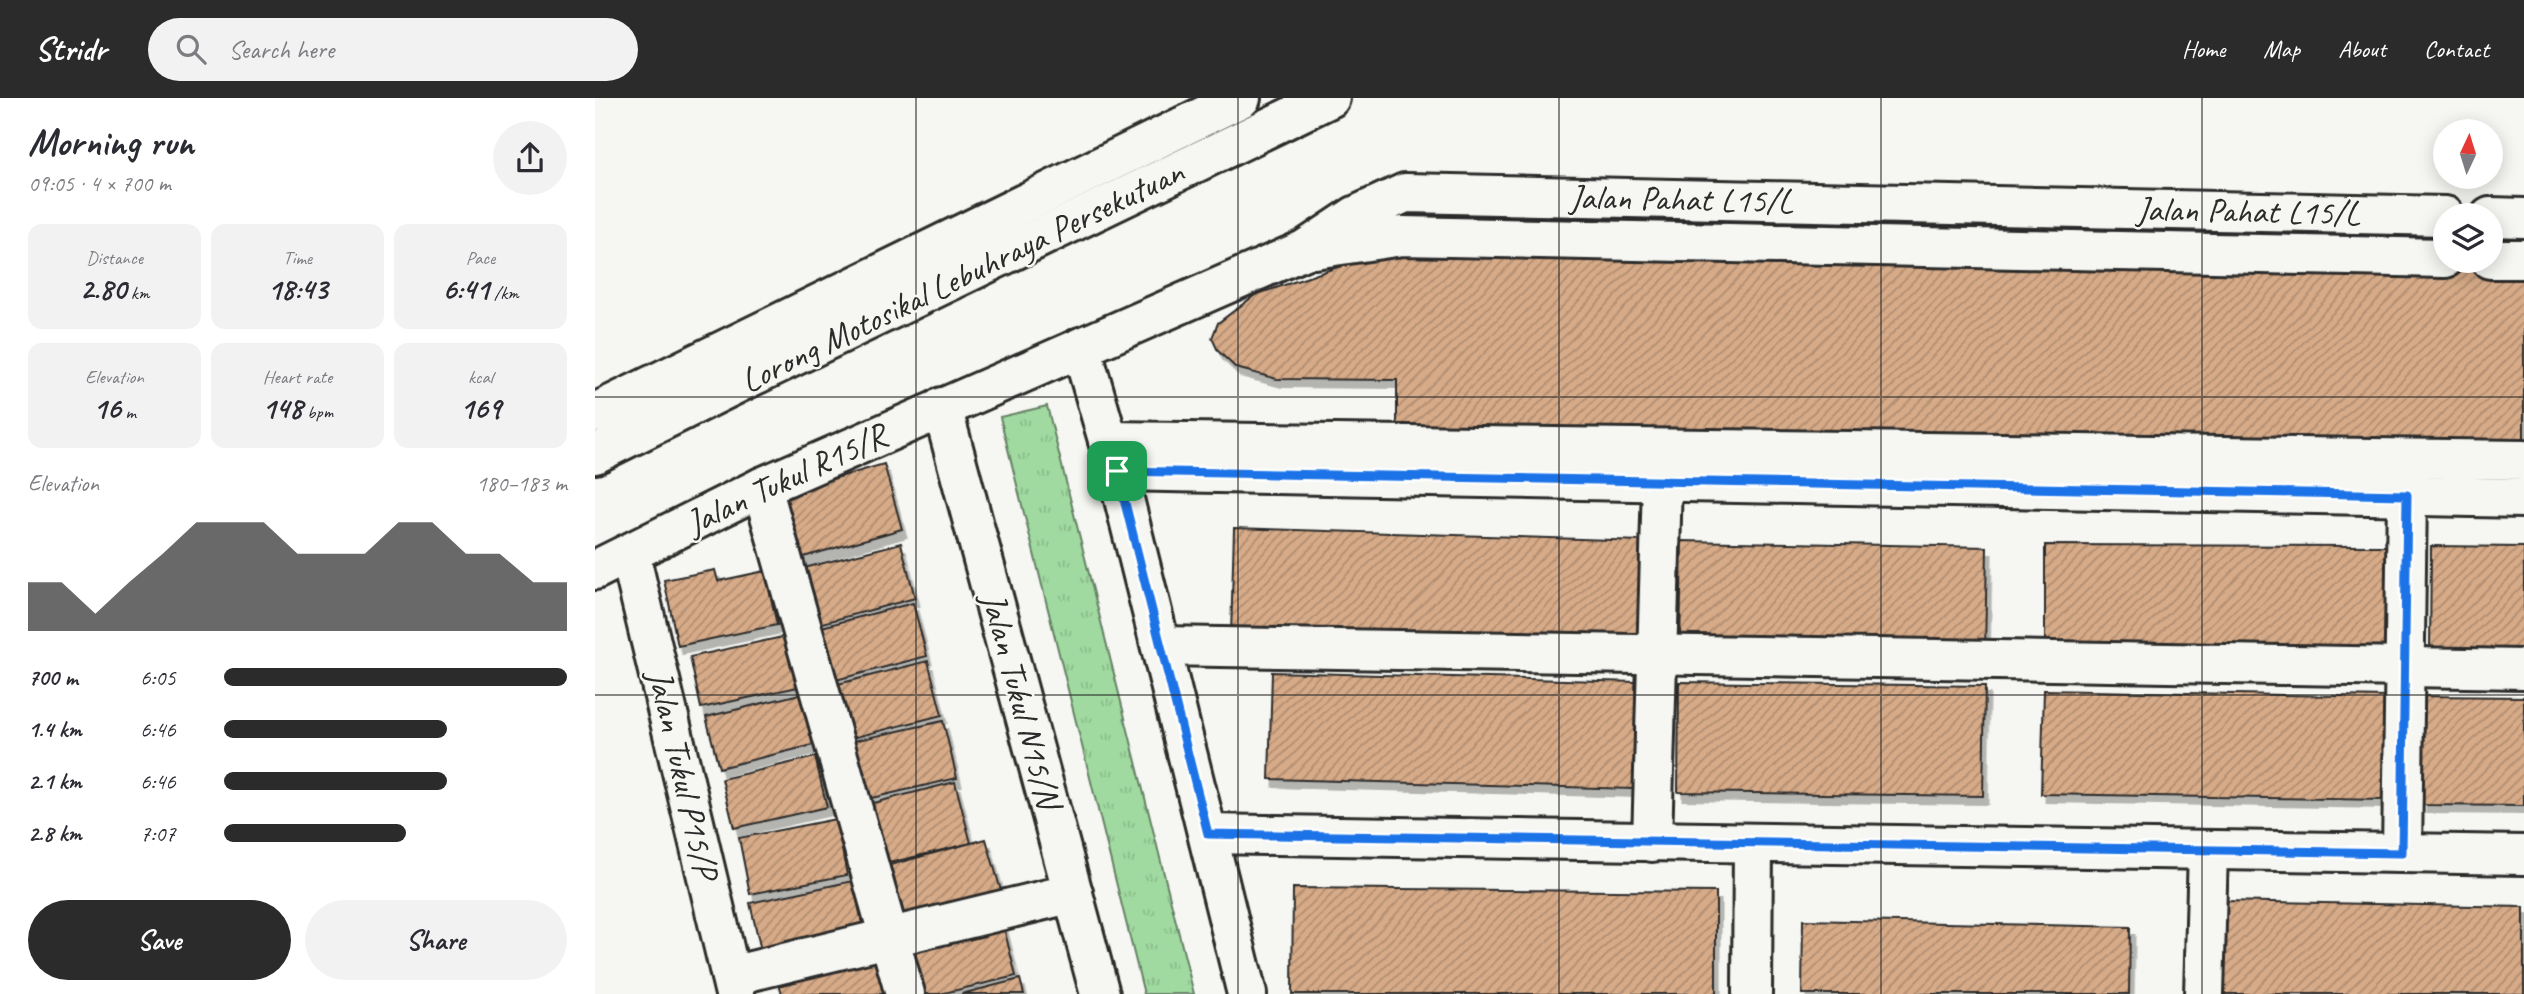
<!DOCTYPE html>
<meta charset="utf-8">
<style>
:root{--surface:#fff;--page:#f2f2f3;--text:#2b2b33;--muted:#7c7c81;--accent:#2b2b2b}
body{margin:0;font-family:Caveat,sans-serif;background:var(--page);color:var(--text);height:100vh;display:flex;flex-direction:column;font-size:26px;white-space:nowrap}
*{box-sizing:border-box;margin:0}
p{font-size:23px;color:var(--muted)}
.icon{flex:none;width:38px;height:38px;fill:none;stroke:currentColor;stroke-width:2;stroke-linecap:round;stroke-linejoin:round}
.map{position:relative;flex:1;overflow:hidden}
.side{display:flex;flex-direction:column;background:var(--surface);width:595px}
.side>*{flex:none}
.needle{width:46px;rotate:4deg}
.buttons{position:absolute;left:1838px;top:21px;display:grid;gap:14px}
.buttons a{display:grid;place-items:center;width:70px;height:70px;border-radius:50%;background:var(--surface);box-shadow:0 4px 18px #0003;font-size:35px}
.pin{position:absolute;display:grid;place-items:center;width:60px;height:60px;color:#fff;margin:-30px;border-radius:14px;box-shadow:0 4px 10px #0006}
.round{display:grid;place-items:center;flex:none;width:74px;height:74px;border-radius:37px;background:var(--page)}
.overview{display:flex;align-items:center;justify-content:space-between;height:119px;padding:0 28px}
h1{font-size:38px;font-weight:600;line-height:52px}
.stats{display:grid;grid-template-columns:repeat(3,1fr);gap:10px;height:119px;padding:7px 28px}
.stats div{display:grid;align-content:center;border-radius:14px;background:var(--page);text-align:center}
.stats b{font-size:30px;font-weight:600}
.stats small{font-size:19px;font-weight:400}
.stats p{font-size:19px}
.chart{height:196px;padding:14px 28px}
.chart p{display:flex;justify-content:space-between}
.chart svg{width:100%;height:126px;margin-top:7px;fill:var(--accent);opacity:.7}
.button{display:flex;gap:14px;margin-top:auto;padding:14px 28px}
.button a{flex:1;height:80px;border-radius:42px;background:var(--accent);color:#fff;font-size:28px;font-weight:600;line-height:80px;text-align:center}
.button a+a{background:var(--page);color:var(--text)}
ul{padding:0 28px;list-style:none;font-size:23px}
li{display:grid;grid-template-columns:112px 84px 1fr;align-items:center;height:52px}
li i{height:18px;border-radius:9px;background:var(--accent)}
header{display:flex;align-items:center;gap:42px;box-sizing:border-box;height:98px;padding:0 35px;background:var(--accent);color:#fff}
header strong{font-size:33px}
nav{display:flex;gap:38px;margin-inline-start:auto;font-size:24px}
.search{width:490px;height:63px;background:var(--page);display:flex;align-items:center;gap:18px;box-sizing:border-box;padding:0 24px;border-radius:38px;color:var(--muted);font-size:26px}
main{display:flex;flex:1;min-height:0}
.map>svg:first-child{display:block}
</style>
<header>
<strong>Stridr</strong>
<div class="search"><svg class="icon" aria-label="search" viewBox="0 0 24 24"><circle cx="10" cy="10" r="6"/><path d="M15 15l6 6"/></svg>Search here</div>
<nav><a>Home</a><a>Map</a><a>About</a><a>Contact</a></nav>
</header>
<main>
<section class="side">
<div class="overview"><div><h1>Morning run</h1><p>09:05 · 4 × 700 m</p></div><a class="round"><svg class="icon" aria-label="share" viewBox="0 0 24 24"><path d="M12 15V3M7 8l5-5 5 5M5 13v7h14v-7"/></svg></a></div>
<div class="stats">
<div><p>Distance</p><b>2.80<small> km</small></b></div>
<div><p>Time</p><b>18:43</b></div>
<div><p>Pace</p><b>6:41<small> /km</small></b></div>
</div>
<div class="stats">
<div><p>Elevation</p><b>16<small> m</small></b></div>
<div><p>Heart rate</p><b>148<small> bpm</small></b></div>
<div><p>kcal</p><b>169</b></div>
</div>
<div class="chart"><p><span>Elevation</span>180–183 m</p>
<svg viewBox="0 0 160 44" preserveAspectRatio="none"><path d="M0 44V27L10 27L20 38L30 27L40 17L50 6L60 6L70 6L80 17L90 17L100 17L110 6L120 6L130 17L140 17L150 27L160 27V44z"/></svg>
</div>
<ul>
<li><b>700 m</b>6:05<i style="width:100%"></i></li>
<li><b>1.4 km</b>6:46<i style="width:65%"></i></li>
<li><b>2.1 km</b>6:46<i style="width:65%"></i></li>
<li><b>2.8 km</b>7:07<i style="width:53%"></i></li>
</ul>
<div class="button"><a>Save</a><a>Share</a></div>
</section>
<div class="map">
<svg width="1929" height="896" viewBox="0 0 1929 896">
<defs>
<pattern id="grass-tufts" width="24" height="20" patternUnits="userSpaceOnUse" patternTransform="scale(1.75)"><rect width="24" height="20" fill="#a0daa0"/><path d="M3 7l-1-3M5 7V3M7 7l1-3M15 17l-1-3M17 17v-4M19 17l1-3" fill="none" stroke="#8abb8a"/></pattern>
<pattern id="building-hatch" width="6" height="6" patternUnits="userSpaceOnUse" patternTransform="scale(1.75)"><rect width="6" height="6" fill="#d7ab88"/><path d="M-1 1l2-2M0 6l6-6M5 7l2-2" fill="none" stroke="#af8b6f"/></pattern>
<filter id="shadow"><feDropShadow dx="4.5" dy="8" stdDeviation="0" flood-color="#0004"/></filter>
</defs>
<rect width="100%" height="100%" fill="#f6f6f2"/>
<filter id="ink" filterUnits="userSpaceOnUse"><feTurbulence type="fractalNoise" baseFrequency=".0143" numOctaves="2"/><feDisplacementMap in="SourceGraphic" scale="14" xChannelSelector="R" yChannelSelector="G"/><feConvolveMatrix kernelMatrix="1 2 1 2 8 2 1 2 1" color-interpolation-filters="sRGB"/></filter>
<g filter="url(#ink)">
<!-- grass -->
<polygon fill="url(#grass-tufts)" stroke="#668266" stroke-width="2" points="452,308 599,896 549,896 405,319"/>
<!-- building -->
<g fill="url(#building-hatch)" stroke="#2b2b2b" stroke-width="2" filter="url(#shadow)">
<polygon points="811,146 1929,168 1929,345 802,330 802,282 682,281 641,270 623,253 617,240 623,225 660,197"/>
<polygon points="289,366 307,431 205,460 186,396"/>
<polygon points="639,430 1047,443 1044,550 636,538"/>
<polygon points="1087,443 1392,449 1390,555 1085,550"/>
<polygon points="306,445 320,500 224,526 209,470"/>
<polygon points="1450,447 1791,448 1791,553 1450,552"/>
<polygon points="1836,448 1929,449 1929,554 1835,553"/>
<polygon points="120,472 123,483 170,473 182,527 83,548 69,482"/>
<polygon points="318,505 332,558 237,583 223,530"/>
<polygon points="192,538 203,589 106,610 95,559"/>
<polygon points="333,563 347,617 253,641 239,587"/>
<polygon points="677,574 1041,584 1038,691 674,681"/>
<polygon points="1084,584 1390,588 1388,698 1083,694"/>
<polygon points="1449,592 1791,599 1788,702 1446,696"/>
<polygon points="205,596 218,647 124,670 111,619"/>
<polygon points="1828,598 1929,599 1929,708 1827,707"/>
<polygon points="348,623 362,680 268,702 254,644"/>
<polygon points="220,659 232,709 139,730 127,681"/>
<polygon points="360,684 376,745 290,766 274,706"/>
<polygon points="241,721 252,777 155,796 144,740"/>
<polygon points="391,741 407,796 311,823 295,767"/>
<polygon points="258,783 269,834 167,857 155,805"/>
<polygon points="698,790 1121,794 1121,896 697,896"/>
<polygon points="1628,803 1929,809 1929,896 1626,896"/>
<polygon points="406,818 421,878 345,896 322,896 309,841"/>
<polygon points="1208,822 1535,829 1534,896 1207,896"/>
<polygon points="278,851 290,896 187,896 182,878"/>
<polygon points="425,881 429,896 366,896"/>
</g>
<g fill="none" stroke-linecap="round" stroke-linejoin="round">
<defs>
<g id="minor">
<polyline points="1895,119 1929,120"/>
<polyline points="719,151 807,138 1850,160"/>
<polyline points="1895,161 1929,161"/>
<polyline points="486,249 522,373 652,896"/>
<polyline points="347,309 505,896"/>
<polyline points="513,343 1929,362"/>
<polyline points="0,356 141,286 735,0"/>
<polyline points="522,373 1929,400"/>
<polyline points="167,389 310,896"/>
<polyline points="35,456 140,896"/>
<polyline points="0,472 167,389 709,152 760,118 810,95 1850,118"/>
<polyline points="566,548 1929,571"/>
<polyline points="613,736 1929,757"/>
<polyline points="1057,744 1067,383"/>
<polyline points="1807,755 1812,397"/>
<polyline points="136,878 478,795"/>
<polyline points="1157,896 1158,745"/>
<polyline points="1609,896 1613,752"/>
</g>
<polyline id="highway" points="0,315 646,0"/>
</defs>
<!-- minor casing -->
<use href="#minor" stroke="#2b2b2b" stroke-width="44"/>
<!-- highway casing -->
<use href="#highway" stroke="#2b2b2b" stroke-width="44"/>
<!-- minor -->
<use href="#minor" stroke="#f6f6f2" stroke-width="38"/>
<!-- highway -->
<use href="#highway" stroke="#f6f6f2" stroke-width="38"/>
</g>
</g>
<g fill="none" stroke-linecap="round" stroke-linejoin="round" filter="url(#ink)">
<defs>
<polygon id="route" points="522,373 1812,397 1807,755 613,736"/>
</defs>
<!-- route casing -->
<use href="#route" stroke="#fff" stroke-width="14"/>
<!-- route -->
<use href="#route" stroke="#1a73e8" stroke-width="9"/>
</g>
<!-- grid -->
<path fill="none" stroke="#2b2b2b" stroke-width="2" stroke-opacity="0.55" d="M321 0V896M643 0V896M964 0V896M1286 0V896M1607 0V896M0 299H1929M0 597H1929"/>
<g text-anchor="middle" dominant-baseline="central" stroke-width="5" stroke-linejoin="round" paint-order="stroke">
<!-- street labels -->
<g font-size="35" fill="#2b2b2b" stroke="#f6f6f2">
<text transform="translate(1086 101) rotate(1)">Jalan Pahat L15/L</text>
<text transform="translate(1653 113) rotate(1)">Jalan Pahat L15/L</text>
<text transform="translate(367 178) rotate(-26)">Lorong Motosikal Lebuhraya Persekutuan</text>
<text transform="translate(191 381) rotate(-25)">Jalan Tukul R15/R</text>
<text transform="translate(426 602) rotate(75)">Jalan Tukul N15/N</text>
<text transform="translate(88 676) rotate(77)">Jalan Tukul P15/P</text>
</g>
</g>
</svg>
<div class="buttons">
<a><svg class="needle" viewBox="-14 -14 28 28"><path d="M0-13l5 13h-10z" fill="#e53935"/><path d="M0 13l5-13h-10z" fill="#7c7c81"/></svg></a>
<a><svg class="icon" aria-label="layers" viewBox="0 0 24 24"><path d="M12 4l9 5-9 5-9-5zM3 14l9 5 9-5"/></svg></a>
</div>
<div class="pin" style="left:522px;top:373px;background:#1e9e55"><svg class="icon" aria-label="arrive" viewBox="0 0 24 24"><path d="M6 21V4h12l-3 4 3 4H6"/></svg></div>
</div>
</main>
